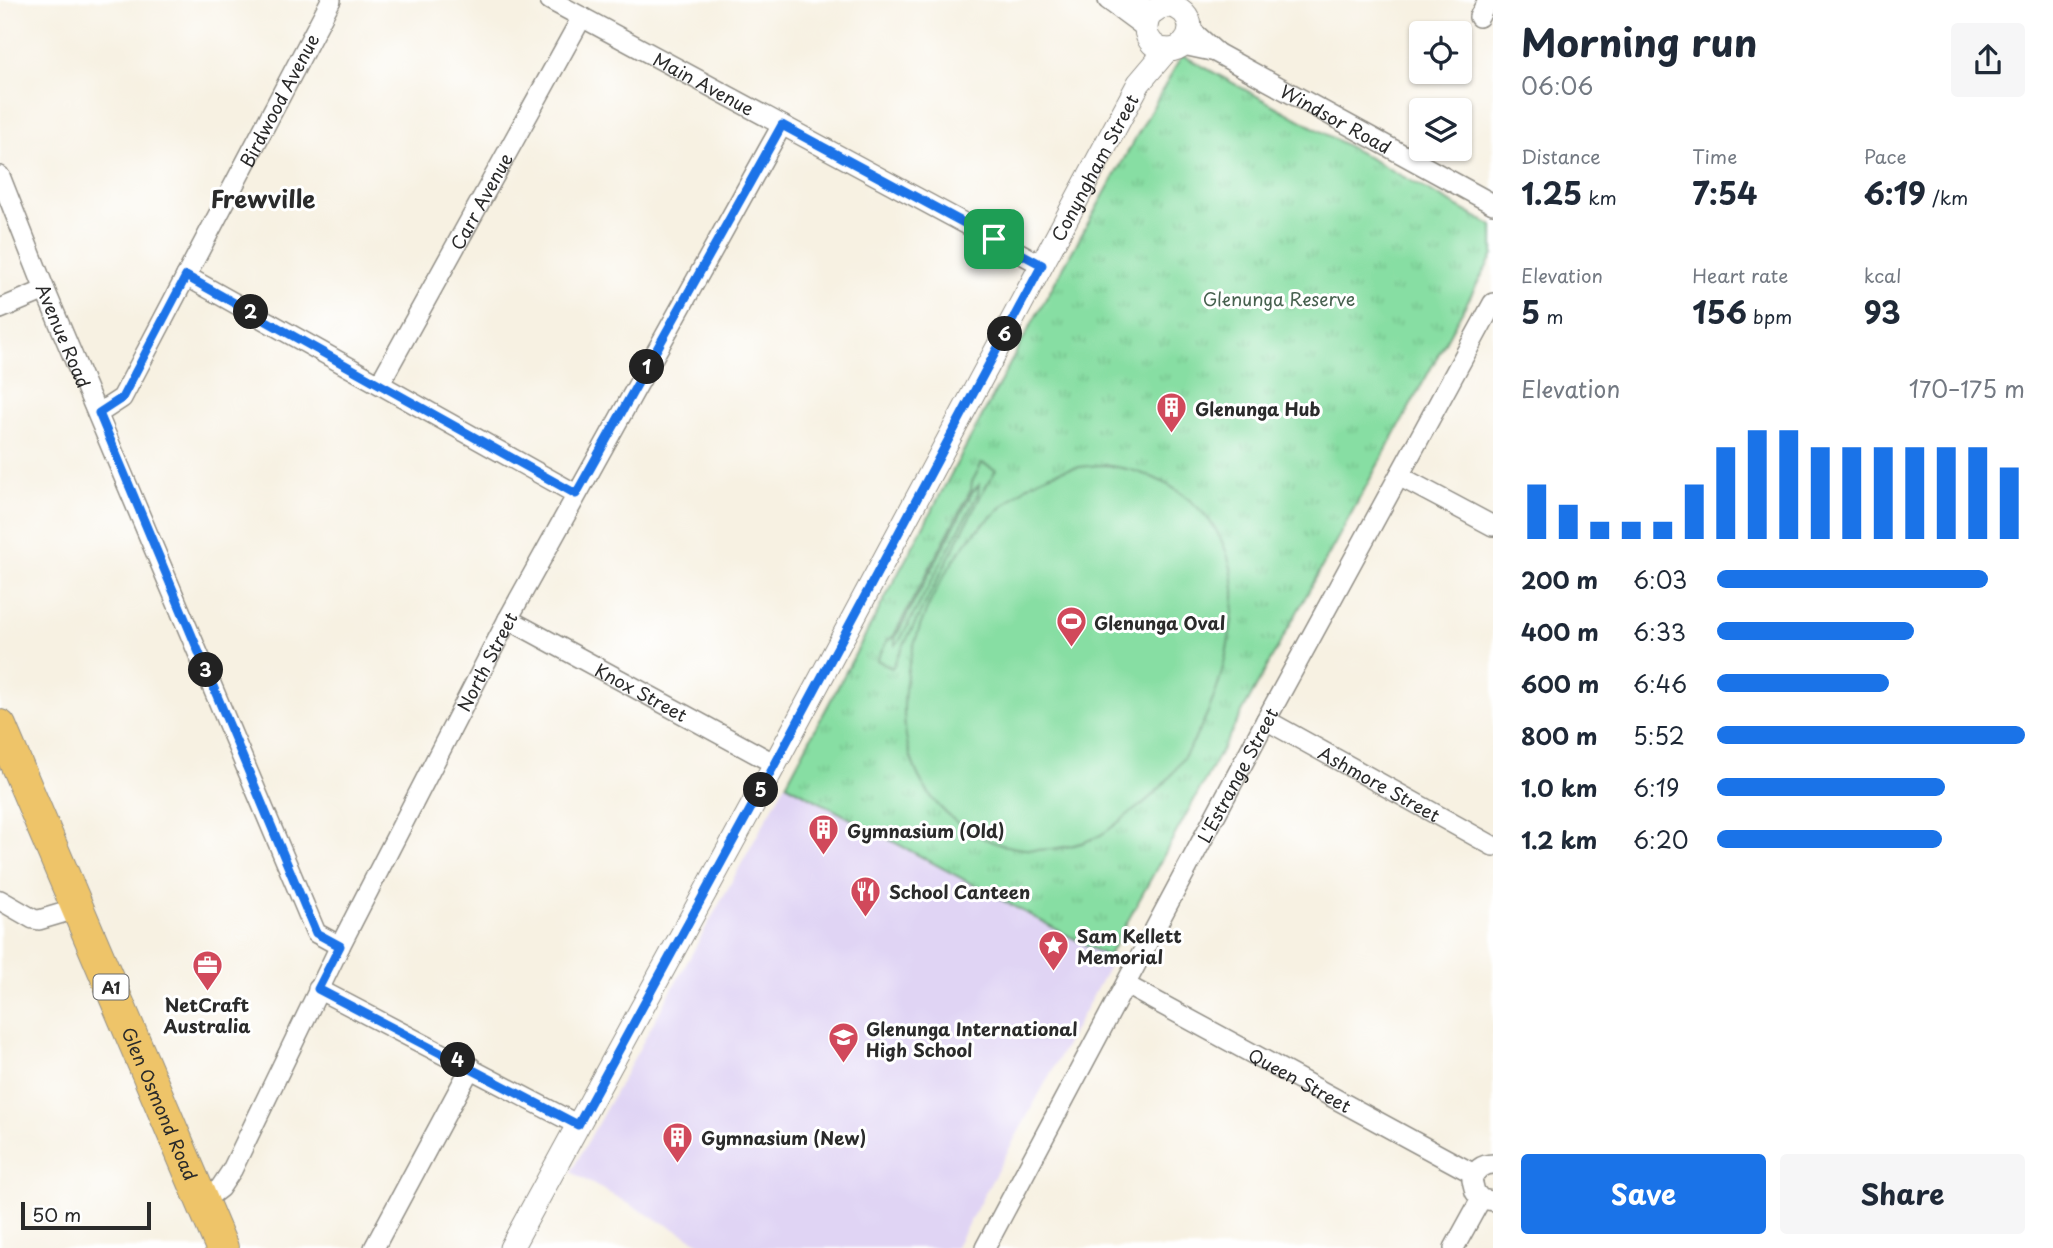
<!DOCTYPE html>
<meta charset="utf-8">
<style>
:root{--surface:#fff;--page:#f6f6f7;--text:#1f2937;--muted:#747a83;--accent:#1a73e8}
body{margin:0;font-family:"Playpen Sans",sans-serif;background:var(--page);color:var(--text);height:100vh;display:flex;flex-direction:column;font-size:26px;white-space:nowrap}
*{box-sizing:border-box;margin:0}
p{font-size:23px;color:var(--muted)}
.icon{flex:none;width:38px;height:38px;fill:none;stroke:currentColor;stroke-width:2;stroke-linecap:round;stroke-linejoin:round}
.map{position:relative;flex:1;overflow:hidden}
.details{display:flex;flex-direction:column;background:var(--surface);width:560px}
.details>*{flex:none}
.buttons{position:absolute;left:1409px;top:21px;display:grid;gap:14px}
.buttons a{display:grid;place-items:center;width:63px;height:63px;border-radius:7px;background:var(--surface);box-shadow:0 2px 5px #0004;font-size:35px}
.scale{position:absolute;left:21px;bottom:18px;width:130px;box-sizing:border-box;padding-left:7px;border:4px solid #2b2b2b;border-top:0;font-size:19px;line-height:24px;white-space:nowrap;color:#2b2b2b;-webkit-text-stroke:5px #fff;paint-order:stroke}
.pin{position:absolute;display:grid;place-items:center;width:60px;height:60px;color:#fff;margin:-30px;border-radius:14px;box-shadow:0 4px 10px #0006}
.km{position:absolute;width:35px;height:35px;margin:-18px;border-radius:50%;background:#222;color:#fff;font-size:19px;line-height:35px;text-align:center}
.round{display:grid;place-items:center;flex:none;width:74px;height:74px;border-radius:7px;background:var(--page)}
.headline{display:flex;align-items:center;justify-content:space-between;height:119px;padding:0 28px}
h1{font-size:38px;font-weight:700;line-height:52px}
.metrics{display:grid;grid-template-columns:repeat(3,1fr);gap:10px;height:119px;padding:7px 28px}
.metrics div{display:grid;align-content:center}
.metrics b{font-size:30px;font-weight:700}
.metrics small{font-size:19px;font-weight:400}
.metrics p{font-size:19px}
.chart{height:196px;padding:14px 28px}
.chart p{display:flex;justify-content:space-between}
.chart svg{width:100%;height:126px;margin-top:7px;stroke:var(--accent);stroke-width:6}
.button{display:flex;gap:14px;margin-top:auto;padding:14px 28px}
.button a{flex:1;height:80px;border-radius:7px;background:var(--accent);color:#fff;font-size:28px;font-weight:700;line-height:80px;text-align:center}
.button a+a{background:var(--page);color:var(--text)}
ul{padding:0 28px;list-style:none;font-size:23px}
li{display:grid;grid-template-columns:112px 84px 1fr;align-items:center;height:52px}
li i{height:18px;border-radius:9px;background:var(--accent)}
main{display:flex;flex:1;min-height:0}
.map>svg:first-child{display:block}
</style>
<main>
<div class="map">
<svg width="1493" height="1248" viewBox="0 0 1493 1248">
<defs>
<pattern id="grass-tufts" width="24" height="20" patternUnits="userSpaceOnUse" patternTransform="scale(1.75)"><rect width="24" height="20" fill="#87dea3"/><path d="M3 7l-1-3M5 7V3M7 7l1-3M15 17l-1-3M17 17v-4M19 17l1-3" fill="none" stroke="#75bf8c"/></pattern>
</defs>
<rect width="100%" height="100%" fill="#fff"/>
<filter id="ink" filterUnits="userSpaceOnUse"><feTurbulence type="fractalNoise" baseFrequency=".0143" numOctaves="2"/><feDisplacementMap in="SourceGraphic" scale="14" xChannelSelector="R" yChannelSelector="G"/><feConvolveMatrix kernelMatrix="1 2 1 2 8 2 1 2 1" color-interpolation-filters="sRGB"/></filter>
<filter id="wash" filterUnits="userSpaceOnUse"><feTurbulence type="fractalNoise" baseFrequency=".00686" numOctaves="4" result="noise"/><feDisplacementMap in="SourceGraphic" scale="28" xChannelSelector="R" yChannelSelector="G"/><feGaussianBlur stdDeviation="1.57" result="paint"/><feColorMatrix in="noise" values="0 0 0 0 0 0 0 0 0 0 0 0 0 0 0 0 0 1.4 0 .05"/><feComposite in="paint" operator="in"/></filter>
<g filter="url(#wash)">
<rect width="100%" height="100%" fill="#f7f1e2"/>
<!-- built -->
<polygon fill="#e0d4f4" points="790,776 1114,957 955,1248 709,1248 571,1172"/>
<!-- grass -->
<polygon fill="url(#grass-tufts)" stroke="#598467" stroke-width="2" points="1182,55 1493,226 1493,255 1108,957 786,784 1021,343"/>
<!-- pitch -->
<g fill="#87dea3" stroke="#598467" stroke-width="2" fill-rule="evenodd">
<path d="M982 463 996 470 981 495 892 668 877 660 887 641 893 637 971 490 972 482ZM979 485 978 494 900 640 895 645V638L973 491Z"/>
<path d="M1104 465C1172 473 1229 516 1234 589 1235 606 1232 622 1229 639 1221 689 1201 736 1170 777 1159 790 1147 801 1133 811 1121 819 1111 830 1097 837 1050 858 994 853 954 820 867 750 908 617 967 542 978 528 991 518 1003 506 1013 498 1022 489 1034 482 1056 469 1079 466 1104 465Z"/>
</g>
</g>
<g filter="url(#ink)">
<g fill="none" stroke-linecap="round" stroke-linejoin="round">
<defs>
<g id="minor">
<path id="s1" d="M550 0 1042 265"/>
<polyline points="1108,0 1146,28"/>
<polyline points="1115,2 1155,10"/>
<polyline points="1479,17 1488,0"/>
<path id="s2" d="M1190 29 1217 53 1493 204"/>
<polyline points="1183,45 1216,52"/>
<path id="s3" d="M0 176 45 290 316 933 340 946"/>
<polyline points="186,276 576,494"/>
<polyline points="0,309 45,290"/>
<path id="s4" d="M380 383 582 17"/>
<path id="s5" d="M99 413 122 398 331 0"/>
<polyline points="1399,476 1493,526"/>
<path id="s6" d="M508 619 775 764"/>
<path id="s7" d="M1266 720 1493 846"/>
<polyline points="0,900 33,919 39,920 76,909"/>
<path id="s8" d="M1126 985 1474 1174"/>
<polyline points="318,989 578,1125"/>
<path d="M1493 1164C1482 1164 1475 1170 1472 1180L1475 1192 1481 1199 1493 1201"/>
<path id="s9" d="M203 1201 220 1188 232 1170 340 946 508 619 782 125"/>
<polyline points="374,1248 471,1067"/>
<path id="s10" d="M985 1248 1266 720 1493 303"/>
<polyline points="1454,1248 1481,1199"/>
</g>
<g id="tertiary">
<circle cx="1168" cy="28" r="22"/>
<path id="s11" d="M511 1248 775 764 1139 83 1167 50"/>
</g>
<g id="trunk">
<path id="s12" d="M0 726 222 1248"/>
</g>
</defs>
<!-- minor casing -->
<use href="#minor" stroke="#918e86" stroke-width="22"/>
<!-- tertiary casing -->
<use href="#tertiary" stroke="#918e86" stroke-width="25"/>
<!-- trunk casing -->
<use href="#trunk" stroke="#918e86" stroke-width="34"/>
<!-- minor -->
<use href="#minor" stroke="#fff" stroke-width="19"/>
<!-- tertiary -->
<use href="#tertiary" stroke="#fff" stroke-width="23"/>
<!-- trunk -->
<use href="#trunk" stroke="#eec469" stroke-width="32"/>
</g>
</g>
<g fill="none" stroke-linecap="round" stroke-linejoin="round" filter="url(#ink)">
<defs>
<polygon id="route" points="782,125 1042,265 775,764 578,1125 318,989 340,946 316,933 99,413 122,398 186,276 576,494"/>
</defs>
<!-- route casing -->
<use href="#route" stroke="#fff" stroke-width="14"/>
<!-- route -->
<use href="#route" stroke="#1a73e8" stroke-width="9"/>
</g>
<!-- icons -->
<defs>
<symbol id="building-pin" viewBox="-11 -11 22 30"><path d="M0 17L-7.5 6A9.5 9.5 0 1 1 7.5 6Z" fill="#d1495b" stroke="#fff"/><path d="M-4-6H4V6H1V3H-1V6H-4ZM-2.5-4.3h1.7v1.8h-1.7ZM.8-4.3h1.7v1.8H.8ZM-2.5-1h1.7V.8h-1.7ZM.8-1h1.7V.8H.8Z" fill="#fff"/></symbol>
<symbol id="stadium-pin" viewBox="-11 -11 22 30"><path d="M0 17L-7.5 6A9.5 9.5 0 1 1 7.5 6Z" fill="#d1495b" stroke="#fff"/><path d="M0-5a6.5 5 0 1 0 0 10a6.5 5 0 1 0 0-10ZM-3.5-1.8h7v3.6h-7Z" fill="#fff"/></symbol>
<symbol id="restaurant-pin" viewBox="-11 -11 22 30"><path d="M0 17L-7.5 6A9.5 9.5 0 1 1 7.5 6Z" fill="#d1495b" stroke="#fff"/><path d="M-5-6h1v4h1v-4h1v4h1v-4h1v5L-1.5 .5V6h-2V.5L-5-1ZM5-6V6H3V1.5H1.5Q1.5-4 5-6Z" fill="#fff"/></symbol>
<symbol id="sight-pin" viewBox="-11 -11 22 30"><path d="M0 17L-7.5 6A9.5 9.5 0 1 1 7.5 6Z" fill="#d1495b" stroke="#fff"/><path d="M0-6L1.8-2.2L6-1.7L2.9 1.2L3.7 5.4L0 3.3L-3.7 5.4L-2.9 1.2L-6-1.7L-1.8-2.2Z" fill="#fff"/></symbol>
<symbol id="office-pin" viewBox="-11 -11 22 30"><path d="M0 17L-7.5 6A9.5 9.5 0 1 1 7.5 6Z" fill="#d1495b" stroke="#fff"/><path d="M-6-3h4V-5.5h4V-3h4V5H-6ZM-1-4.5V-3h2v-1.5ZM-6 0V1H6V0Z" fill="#fff"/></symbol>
<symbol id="school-pin" viewBox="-11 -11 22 30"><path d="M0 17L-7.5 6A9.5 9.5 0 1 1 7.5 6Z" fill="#d1495b" stroke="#fff"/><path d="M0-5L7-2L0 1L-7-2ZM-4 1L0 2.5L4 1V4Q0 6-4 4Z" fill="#fff"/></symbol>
</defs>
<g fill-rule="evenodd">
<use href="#building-pin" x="1154" y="390" width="35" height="47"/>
<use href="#stadium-pin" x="1054" y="604" width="35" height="47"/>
<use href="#building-pin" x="806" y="812" width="35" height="47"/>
<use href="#restaurant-pin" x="848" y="874" width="35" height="47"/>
<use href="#sight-pin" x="1036" y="928" width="35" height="47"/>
<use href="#office-pin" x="190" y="948" width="35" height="47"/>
<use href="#school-pin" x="826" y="1020" width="35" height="47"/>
<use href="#building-pin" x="660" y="1120" width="35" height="47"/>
</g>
<g text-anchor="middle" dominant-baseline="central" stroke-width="6" stroke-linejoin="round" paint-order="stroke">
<!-- shield labels -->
<rect fill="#fff" stroke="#6b6b6b" stroke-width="2" x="93.5" y="974.5" width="35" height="25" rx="5"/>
<g font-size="16" font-weight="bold" fill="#2b2b2b">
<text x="111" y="987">A1</text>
</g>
<!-- street labels -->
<g font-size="18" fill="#2b2b2b" stroke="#fff">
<text stroke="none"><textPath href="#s1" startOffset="175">Main Avenue</textPath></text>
<text stroke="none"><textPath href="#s5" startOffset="364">Birdwood Avenue</textPath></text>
<text stroke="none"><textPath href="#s2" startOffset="172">Windsor Road</textPath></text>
<text stroke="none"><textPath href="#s11" startOffset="1228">Conyngham Street</textPath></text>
<text stroke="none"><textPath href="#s4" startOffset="208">Carr Avenue</textPath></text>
<text stroke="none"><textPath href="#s3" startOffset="172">Avenue Road</textPath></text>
<text stroke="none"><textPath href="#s9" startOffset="612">North Street</textPath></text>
<text stroke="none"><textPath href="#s6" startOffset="152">Knox Street</textPath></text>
<text stroke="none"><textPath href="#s10" startOffset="536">L'Estrange Street</textPath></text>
<text stroke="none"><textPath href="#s7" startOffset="130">Ashmore Street</textPath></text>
<text stroke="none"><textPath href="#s8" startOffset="198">Queen Street</textPath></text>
<text stroke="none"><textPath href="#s12" startOffset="410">Glen Osmond Road</textPath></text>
</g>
<!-- park labels -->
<g font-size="18" fill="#47614f" stroke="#fff">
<text x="1279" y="298">Glenunga Reserve</text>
</g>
<!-- poi labels -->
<g font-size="18" font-weight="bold" fill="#2b2b2b" stroke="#fff" text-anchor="start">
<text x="1195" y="408">Glenunga Hub</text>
<text x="1094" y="622">Glenunga Oval</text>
<text x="847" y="830">Gymnasium (Old)</text>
<text x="889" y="891">School Canteen</text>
<text x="1077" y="935">Sam Kellett<tspan x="1077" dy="21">Memorial</tspan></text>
<text x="207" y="1004" text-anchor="middle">NetCraft<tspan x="207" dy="21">Australia</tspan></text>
<text x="866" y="1028">Glenunga International<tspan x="866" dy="21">High School</tspan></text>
<text x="701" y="1137">Gymnasium (New)</text>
</g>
<!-- district labels -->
<g font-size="24" font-weight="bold" fill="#2b2b2b" stroke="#fff">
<text x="263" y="198">Frewville</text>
</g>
</g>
</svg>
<div class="buttons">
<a><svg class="icon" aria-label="locate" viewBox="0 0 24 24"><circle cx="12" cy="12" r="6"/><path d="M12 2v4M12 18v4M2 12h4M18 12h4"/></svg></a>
<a><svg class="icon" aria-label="layers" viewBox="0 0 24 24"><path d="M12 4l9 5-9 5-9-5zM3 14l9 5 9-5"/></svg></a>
</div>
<div class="scale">50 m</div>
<div class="pin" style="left:994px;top:239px;background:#1e9e55"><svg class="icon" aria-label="arrive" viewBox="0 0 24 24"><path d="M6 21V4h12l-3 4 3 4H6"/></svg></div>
<b class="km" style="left:647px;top:367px">1</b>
<b class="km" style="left:251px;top:312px">2</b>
<b class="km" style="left:206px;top:670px">3</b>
<b class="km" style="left:458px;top:1060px">4</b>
<b class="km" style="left:761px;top:790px">5</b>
<b class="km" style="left:1005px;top:334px">6</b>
</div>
<section class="details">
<div class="headline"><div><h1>Morning run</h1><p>06:06</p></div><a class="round"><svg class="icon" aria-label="share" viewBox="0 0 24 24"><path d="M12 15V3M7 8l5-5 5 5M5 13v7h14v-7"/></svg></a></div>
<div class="metrics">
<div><p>Distance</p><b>1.25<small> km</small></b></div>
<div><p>Time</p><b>7:54</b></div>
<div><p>Pace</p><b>6:19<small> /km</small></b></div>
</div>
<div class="metrics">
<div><p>Elevation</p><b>5<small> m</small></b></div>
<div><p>Heart rate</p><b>156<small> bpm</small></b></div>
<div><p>kcal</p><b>93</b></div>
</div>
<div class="chart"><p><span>Elevation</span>170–175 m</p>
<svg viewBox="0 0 160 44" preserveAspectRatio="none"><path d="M5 44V25M15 44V32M25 44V38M35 44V38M45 44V38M55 44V25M65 44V12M75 44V6M85 44V6M95 44V12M105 44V12M115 44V12M125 44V12M135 44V12M145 44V12M155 44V19"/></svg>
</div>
<ul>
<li><b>200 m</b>6:03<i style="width:88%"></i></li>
<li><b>400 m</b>6:33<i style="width:64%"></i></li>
<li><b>600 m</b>6:46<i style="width:56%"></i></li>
<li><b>800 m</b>5:52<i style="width:100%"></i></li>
<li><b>1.0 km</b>6:19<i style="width:74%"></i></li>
<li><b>1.2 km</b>6:20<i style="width:73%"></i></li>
</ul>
<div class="button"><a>Save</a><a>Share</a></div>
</section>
</main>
